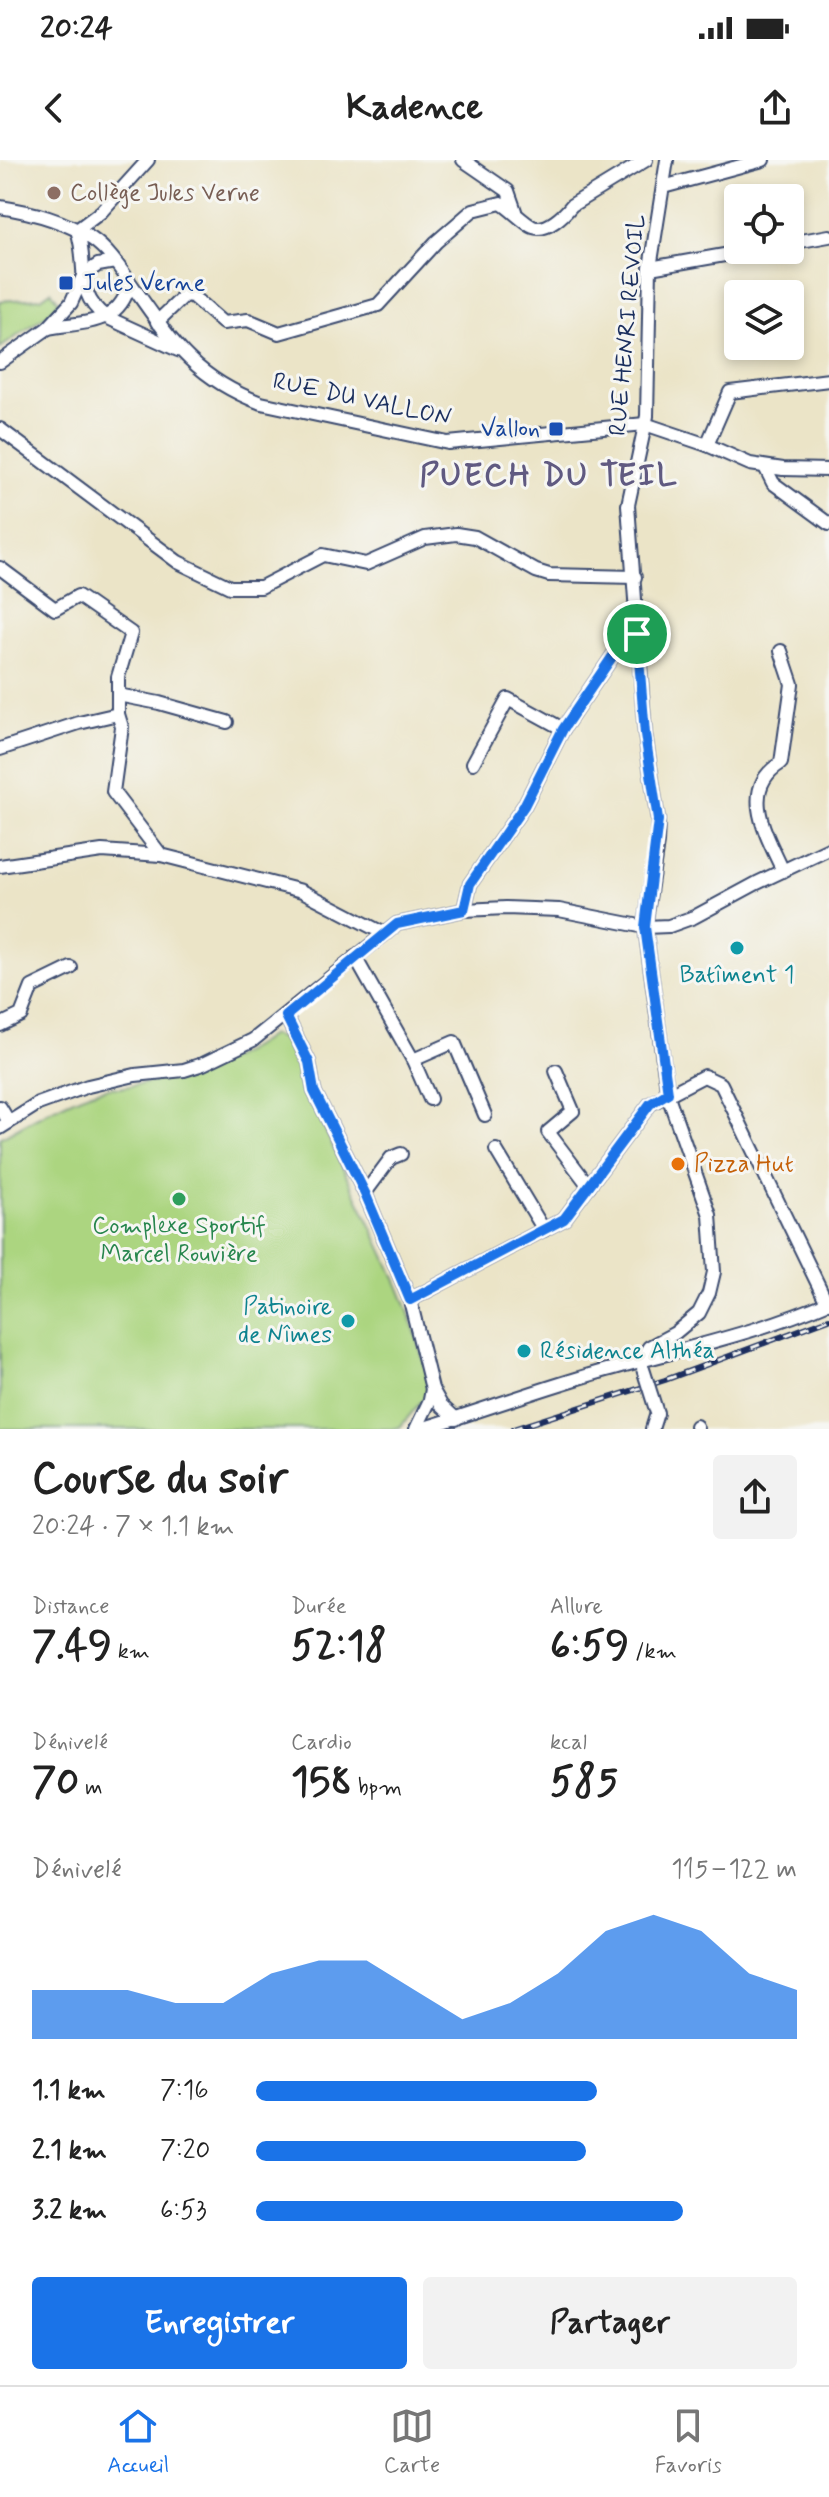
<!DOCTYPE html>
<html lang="fr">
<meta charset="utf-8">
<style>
:root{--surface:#fff;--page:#f2f2f2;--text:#222;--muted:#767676;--line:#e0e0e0;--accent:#1a73e8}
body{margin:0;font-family:Mynerve,sans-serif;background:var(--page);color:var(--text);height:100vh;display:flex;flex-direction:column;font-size:30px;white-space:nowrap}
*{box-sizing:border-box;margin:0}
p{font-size:26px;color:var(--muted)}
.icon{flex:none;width:44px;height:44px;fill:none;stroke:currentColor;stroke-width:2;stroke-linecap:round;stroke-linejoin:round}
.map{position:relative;height:1269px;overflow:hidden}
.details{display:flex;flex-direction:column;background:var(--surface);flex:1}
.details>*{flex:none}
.controls{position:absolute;left:724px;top:24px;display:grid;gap:16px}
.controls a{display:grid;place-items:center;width:80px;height:80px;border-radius:8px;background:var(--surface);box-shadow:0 4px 12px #0003;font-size:40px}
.pin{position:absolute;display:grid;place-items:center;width:68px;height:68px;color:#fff;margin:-34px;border:4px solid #fff;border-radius:50%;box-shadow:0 2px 8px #0007}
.round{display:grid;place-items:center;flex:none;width:84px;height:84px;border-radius:8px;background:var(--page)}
.head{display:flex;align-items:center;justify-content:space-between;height:136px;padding:0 32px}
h1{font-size:44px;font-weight:700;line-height:60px}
.metrics{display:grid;grid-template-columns:repeat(3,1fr);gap:12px;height:136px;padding:8px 32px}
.metrics div{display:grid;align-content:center}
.metrics b{font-size:40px;font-weight:700}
.metrics small{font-size:22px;font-weight:400}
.metrics p{font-size:22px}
.chart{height:224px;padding:16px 32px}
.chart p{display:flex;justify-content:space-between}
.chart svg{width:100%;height:144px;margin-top:8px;fill:var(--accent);opacity:.7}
.cta{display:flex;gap:16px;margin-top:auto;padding:16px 32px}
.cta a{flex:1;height:92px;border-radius:8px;background:var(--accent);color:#fff;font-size:32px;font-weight:700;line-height:92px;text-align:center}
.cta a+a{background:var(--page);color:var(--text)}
ul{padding:0 32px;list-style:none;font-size:26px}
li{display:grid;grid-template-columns:128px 96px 1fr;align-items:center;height:60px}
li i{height:20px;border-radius:10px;background:var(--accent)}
.status{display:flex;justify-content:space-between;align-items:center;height:56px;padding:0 40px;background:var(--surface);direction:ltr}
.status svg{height:22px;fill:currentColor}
header{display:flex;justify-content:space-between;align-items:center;height:104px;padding:0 32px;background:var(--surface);font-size:36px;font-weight:700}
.menu{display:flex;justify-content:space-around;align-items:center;height:112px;border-top:2px solid var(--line);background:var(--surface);font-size:22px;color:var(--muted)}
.menu a{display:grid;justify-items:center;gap:4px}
.menu .active{color:var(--accent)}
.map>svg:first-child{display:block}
</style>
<div class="status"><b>20:24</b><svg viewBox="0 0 49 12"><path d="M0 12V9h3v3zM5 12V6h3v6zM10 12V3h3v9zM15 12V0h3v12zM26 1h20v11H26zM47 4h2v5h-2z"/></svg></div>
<header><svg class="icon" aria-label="back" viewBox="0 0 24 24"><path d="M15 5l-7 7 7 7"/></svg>Kadence<svg class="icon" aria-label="share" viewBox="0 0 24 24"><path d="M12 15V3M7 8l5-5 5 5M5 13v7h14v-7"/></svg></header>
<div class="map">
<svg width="829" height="1269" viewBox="0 0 829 1269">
<rect width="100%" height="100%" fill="#f6f6f2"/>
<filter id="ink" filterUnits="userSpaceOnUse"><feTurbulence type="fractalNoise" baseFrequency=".0125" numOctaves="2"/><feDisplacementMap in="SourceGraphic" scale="16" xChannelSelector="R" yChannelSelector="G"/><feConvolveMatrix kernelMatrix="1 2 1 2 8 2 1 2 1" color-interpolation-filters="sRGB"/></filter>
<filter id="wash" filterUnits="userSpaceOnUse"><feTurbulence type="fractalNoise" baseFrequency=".006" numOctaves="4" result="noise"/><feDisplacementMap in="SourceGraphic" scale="32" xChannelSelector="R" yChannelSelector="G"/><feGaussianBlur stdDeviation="1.8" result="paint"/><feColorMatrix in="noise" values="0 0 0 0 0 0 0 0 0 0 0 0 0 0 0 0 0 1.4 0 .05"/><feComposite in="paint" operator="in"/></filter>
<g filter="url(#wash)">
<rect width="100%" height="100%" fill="#ebe4c7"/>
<!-- pitch -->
<g fill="#acd580" stroke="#64826f" stroke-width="2">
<polygon points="51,131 59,142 48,154 0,188 0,141 41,138"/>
<path d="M271 875 289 881C303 915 315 950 331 983 368 1063 415 1143 430 1231L400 1267 392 1269H0V978C25 964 93 923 119 928 174 919 225 909 271 875Z"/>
</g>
</g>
<g filter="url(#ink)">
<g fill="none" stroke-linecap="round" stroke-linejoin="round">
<defs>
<g id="minor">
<polyline points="463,0 508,31 515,51"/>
<polyline points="663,27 763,0"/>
<path d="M0 47C32 52 65 60 92 79 110 91 123 113 136 131 174 185 197 219 261 243L448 283 645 264 707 285 750 304 783 309 829 310"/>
<path d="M77 70C89 104 73 133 106 157L178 190"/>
<polyline points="77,70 101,52 148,0"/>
<polyline points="790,83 829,76"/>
<polyline points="650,108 753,90"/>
<path d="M157 162 185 135 192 136 223 163 248 160 279 173 378 145 436 82 473 50 501 43C510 48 525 64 533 67 547 72 564 55 572 45L646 0"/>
<path d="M48 168C86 161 119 166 130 123"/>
<polyline points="0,202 48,168 71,143 84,114 98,105 115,102"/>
<polyline points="0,269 178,402 230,427 261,427 323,395 366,404 425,378 456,374 475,377 536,411 549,415 635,417"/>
<polyline points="707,285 730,232 829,220"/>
<polyline points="765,307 773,323 829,364"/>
<polyline points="0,408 55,449 78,436 131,473 118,517 118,554 122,567 113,632 161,695"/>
<path d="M781 491 792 524 781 603C738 629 767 676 783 711"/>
<polyline points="118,535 159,543 227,562"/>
<polyline points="0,589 79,563 118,554"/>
<polyline points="473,603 508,539 563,569"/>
<polyline points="0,706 102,691 161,695 302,731 383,773"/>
<polyline points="464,750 470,724 524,646 563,569 621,484 637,474"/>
<polyline points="355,797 413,900 430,939"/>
<polyline points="286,856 309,902 314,931 365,1033 410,1140 432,1229 441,1245 456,1259"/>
<polyline points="0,865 21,855 32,827 71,808"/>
<polyline points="413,900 454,882 485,955"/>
<polyline points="556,911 573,951 548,972 589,1026"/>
<polyline points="0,947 9,962"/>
<polyline points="0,968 38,944 88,926 135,915 184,910 203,904 253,880 397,764 464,750 506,748 559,750 645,767 669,766 694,757 757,723 829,689"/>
<polyline points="496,990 544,1070"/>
<polyline points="365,1033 391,998 401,994"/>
<polyline points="410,1140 564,1059 650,944 704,916 721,924 827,1143"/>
<polyline points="640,1201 649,1187 675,1173 699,1153 709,1133 714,1112 710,1055 668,936 645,767 657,683 658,660 645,574 628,345 647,256 650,108 667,0"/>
<polyline points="696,1266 697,1269"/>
<polyline points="416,1269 430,1240 432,1229"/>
<path d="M421 1269C484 1250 545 1227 607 1210 682 1189 758 1173 829 1142"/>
<polyline points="652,1269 657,1253"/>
</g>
</defs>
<!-- minor casing -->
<use href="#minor" stroke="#3a4a6e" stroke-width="16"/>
<!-- minor -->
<use href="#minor" stroke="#fff" stroke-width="12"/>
<defs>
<polyline id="rail" points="513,1269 665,1220 829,1159"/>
</defs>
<!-- rail casing -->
<use href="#rail" stroke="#1b2f5e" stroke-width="6"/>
<!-- rail -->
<use href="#rail" stroke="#f6f6f2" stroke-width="3" stroke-dasharray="9" stroke-linecap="butt"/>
<defs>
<polyline id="minor-bridge" points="643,1209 657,1253"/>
</defs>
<!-- minor-bridge casing -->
<use href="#minor-bridge" stroke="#3a4a6e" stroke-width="16" stroke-linecap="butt"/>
<!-- minor-bridge -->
<use href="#minor-bridge" stroke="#fff" stroke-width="12"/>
</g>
</g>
<g fill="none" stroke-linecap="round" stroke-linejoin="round" filter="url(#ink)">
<defs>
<polygon id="route" points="637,474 645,574 658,660 645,767 668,933 650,944 564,1059 410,1140 365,1033 314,931 309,902 286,856 397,764 464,750 470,724 524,646 563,569 621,484"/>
</defs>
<!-- route casing -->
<use href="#route" stroke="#fff" stroke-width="16"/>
<!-- route -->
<use href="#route" stroke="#1a73e8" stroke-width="10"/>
</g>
<!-- markers -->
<circle fill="#8d6e63" stroke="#f6f6f2" stroke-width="3" cx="54" cy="33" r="8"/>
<g fill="#1a4fb4" stroke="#f6f6f2" stroke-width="3">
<rect x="58" y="115" width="16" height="16" rx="4"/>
<rect x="548" y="261" width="16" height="16" rx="4"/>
</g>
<g fill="#0f9aa8" stroke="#f6f6f2" stroke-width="3">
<circle cx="737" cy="788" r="8"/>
<circle cx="348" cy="1161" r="8"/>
<circle cx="524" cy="1191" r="8"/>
</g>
<circle fill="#e8710a" stroke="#f6f6f2" stroke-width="3" cx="678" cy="1004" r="8"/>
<circle fill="#2e9e5b" stroke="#f6f6f2" stroke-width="3" cx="179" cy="1039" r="8"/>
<g text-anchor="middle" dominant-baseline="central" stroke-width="6" stroke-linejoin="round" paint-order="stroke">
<!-- education labels -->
<g font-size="24" fill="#785e54" stroke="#f6f6f2" text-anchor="start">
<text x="70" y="33">Collège Jules Verne</text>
</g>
<!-- transit labels -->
<g font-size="24" fill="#164399" stroke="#f6f6f2" text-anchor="start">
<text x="82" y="123">Jules Verne</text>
<text x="540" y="269" text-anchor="end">Vallon</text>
</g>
<!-- street labels -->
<g font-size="24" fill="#1b2f5e" stroke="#f6f6f2">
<text transform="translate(628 165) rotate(-85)">RUE HENRI REVOIL</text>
<text transform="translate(362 240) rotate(12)">RUE DU VALLON</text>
</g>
<!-- culture labels -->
<g font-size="24" fill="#0d838f" stroke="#f6f6f2">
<text x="737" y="815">Batîment 1</text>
<text x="332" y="1147" text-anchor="end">Patinoire<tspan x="332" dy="28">de Nîmes</tspan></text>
<text x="540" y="1191" text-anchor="start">Résidence Althéa</text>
</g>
<!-- food labels -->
<g font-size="24" fill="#c56008" stroke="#f6f6f2" text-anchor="start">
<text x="694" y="1004">Pizza Hut</text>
</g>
<!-- leisure labels -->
<g font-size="24" fill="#27864d" stroke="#f6f6f2">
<text x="179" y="1066">Complexe Sportif<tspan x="179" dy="28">Marcel Rouvière</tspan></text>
</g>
<!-- district labels -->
<g font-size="32" font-weight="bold" letter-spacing="2" fill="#605a81" stroke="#f6f6f2">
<text x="549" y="316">PUECH DU TEIL</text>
</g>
</g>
</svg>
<div class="controls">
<a><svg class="icon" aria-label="locate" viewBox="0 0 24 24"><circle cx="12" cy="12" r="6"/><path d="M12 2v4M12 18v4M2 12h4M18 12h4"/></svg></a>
<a><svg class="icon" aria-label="layers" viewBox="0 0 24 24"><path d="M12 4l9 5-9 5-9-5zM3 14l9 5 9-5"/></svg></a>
</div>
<div class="pin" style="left:637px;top:474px;background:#1e9e55"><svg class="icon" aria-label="arrive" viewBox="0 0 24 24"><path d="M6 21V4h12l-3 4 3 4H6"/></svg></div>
</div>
<section class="details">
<div class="head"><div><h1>Course du soir</h1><p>20:24 · 7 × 1.1 km</p></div><a class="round"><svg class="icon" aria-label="share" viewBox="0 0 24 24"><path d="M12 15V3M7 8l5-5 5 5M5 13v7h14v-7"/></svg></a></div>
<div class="metrics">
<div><p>Distance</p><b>7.49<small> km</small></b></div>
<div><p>Durée</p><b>52:18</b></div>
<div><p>Allure</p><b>6:59<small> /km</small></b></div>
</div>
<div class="metrics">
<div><p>Dénivelé</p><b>70<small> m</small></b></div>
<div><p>Cardio</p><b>158<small> bpm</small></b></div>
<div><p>kcal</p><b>585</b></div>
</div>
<div class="chart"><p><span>Dénivelé</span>115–122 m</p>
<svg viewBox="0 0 160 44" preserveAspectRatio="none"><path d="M0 44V29L10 29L20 29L30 33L40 33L50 24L60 20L70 20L80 29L90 38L100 33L110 24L120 11L130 6L140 11L150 24L160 29V44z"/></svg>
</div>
<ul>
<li><b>1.1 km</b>7:16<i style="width:63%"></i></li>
<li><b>2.1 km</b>7:20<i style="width:61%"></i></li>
<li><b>3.2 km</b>6:53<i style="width:79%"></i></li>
</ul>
<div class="cta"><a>Enregistrer</a><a>Partager</a></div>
</section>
<nav class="menu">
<a class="active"><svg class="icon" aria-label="home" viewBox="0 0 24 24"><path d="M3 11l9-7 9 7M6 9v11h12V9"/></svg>Accueil</a>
<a><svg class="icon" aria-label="map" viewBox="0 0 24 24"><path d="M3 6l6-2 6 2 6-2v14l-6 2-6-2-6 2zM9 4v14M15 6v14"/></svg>Carte</a>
<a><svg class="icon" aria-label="saved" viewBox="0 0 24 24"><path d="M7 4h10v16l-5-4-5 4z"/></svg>Favoris</a>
</nav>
